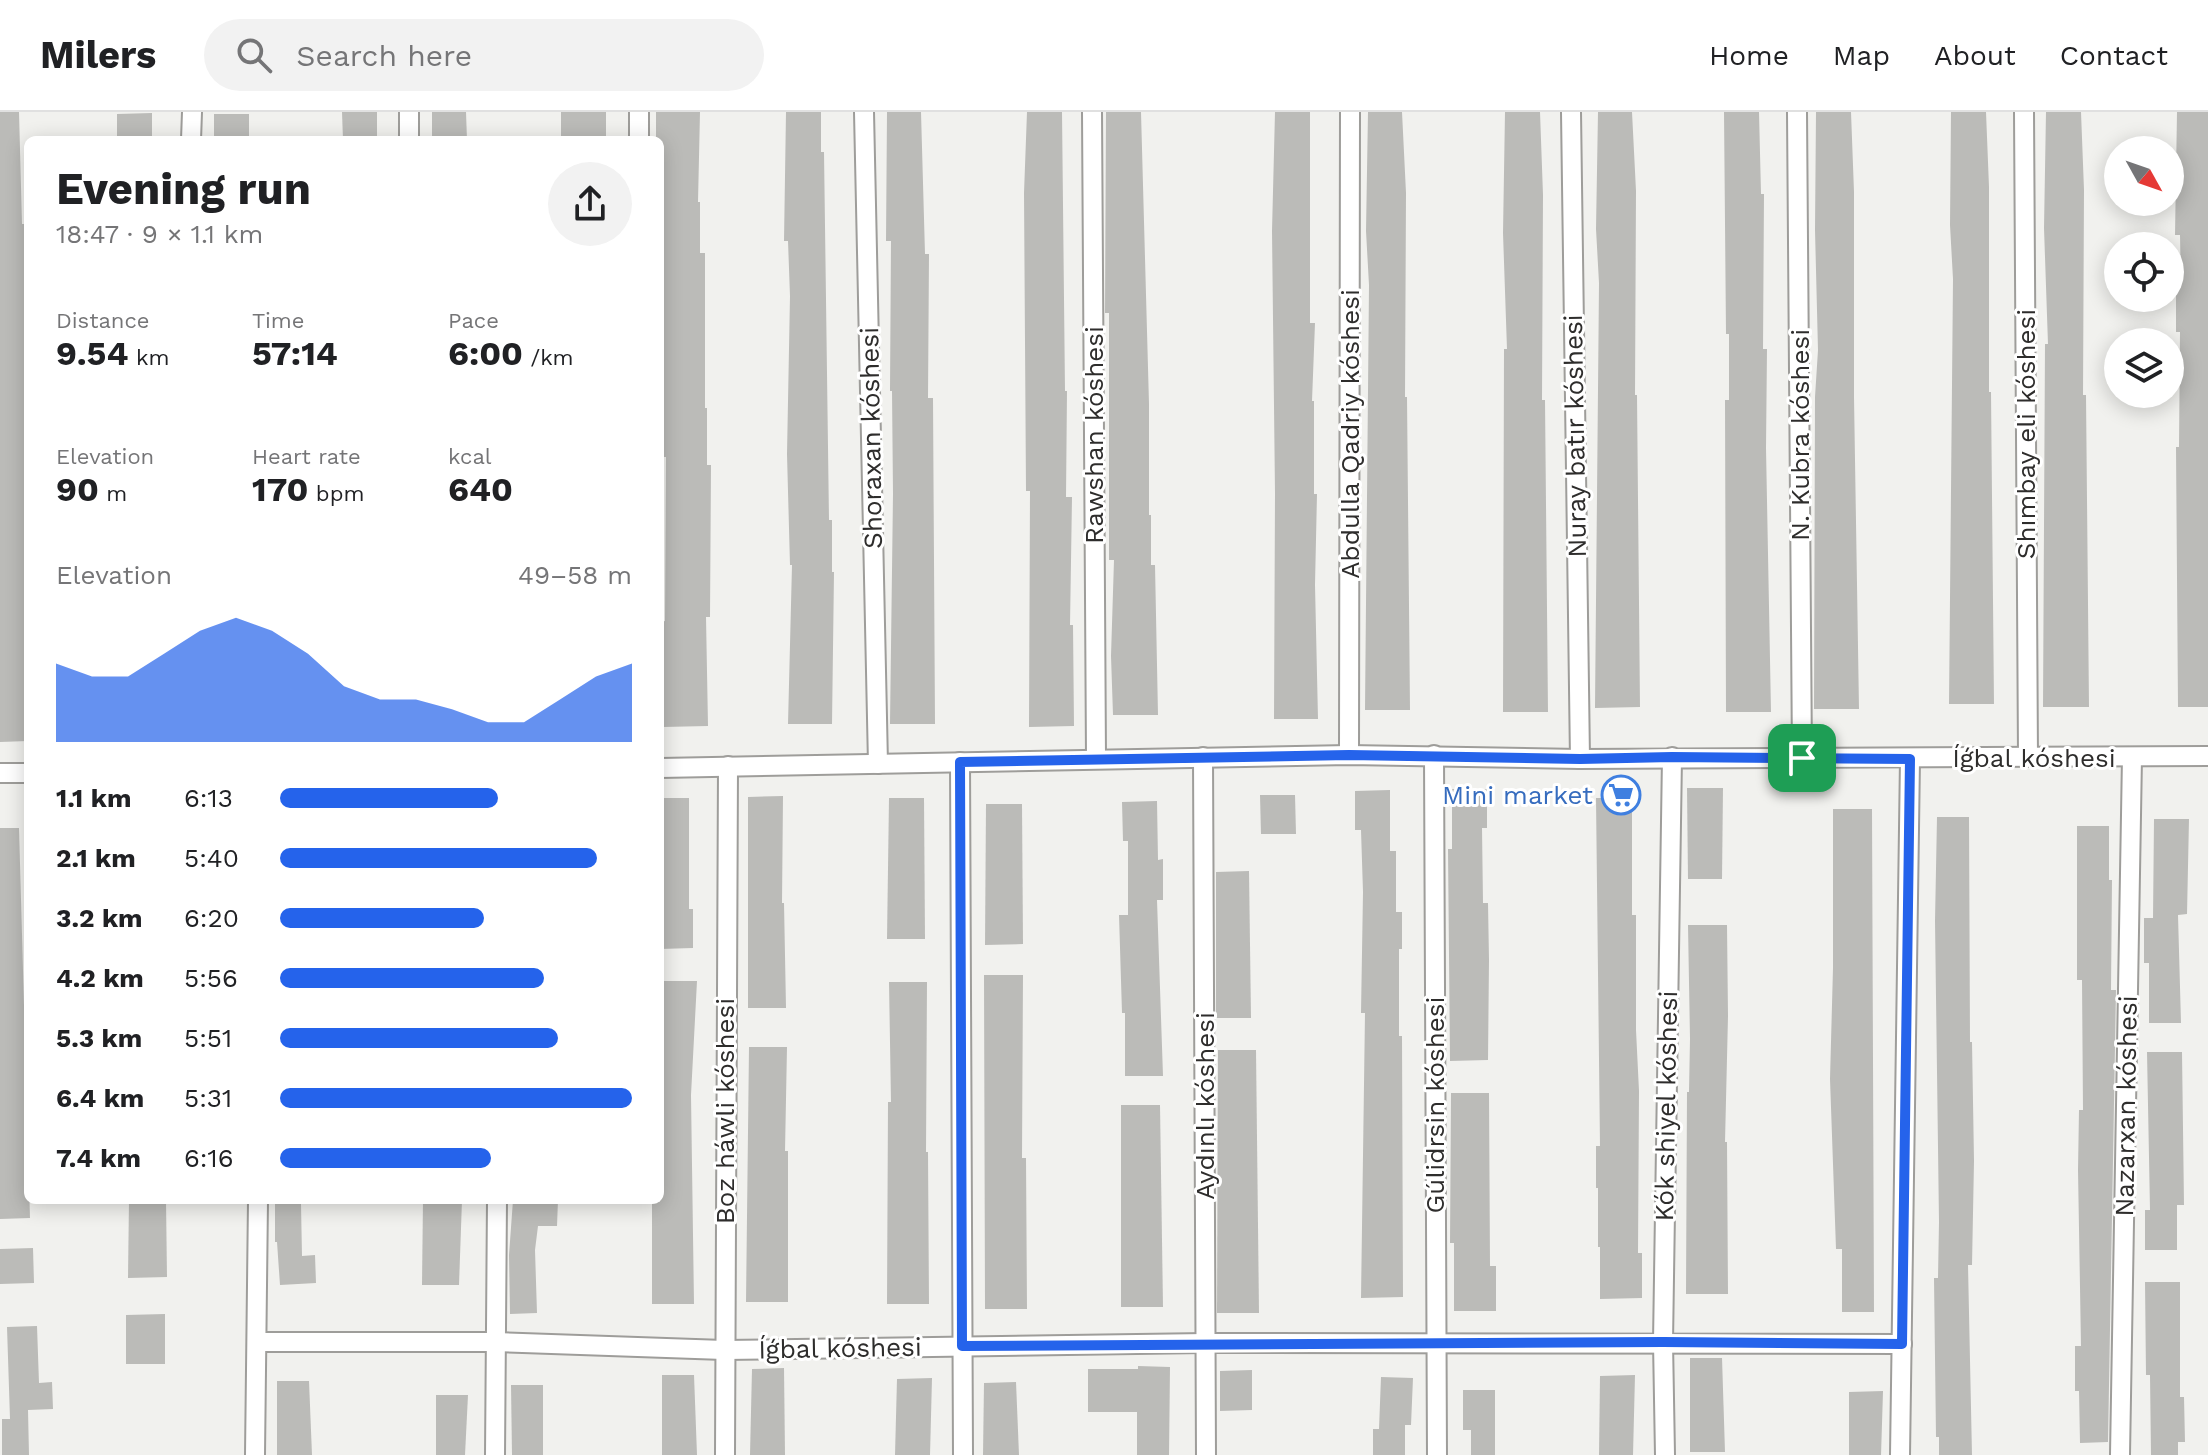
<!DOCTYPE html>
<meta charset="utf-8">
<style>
:root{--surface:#fff;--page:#f2f2f2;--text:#202124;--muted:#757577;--line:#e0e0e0;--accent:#2563eb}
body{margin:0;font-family:"Work Sans",sans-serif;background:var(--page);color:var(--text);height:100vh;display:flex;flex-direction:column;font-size:30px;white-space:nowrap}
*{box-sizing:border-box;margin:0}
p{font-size:26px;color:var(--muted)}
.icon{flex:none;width:44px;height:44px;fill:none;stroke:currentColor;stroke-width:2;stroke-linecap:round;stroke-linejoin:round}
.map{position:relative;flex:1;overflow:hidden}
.side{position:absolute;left:24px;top:24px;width:640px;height:1068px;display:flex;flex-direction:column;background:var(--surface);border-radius:12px;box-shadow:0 4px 20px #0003}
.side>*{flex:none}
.needle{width:52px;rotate:130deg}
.tools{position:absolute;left:2104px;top:24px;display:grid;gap:16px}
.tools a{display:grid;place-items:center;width:80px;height:80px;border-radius:50%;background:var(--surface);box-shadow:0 4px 20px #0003;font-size:40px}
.pin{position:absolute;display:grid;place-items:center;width:68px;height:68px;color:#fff;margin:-34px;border-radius:16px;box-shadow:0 4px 12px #0006}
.round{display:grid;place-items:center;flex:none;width:84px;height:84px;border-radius:42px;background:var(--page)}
.summary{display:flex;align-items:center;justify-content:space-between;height:136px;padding:0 32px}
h1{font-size:44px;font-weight:700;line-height:60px}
.stats{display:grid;grid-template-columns:repeat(3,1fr);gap:12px;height:136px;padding:8px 32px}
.stats div{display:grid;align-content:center}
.stats b{font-size:34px;font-weight:700}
.stats small{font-size:22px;font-weight:400}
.stats p{font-size:22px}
.chart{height:224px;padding:16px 32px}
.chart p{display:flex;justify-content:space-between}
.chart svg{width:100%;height:144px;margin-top:8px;fill:var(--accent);opacity:.7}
ul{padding:0 32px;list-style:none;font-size:26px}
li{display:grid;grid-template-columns:128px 96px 1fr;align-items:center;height:60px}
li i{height:20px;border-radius:10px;background:var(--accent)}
header{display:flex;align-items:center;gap:48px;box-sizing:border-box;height:112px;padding:0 40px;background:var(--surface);border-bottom:2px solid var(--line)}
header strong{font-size:38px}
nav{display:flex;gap:44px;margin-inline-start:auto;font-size:28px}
.search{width:560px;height:72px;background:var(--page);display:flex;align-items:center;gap:20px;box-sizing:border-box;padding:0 28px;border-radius:44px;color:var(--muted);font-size:30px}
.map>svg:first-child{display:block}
</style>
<header>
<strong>Milers</strong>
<div class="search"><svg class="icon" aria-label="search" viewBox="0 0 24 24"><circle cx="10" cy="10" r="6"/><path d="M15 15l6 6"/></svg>Search here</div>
<nav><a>Home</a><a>Map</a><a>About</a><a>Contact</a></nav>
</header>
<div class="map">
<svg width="2208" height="1343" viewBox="0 0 2208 1343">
<rect width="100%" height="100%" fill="#f1f1ee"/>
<!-- building -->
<g fill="#bbbbb8">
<polygon points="0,0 19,0 22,112 26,112 28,629 0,630"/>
<polygon points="342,0 377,0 377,28 343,28"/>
<polygon points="432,0 466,0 467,28 432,28"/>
<rect x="561" y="0" width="45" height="28"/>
<polygon points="656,0 700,0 698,90 700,90 700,141 705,141 705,296 707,296 707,353 711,353 710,505 706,505 708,614 663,615 661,510 665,509 666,345 662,345 662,293 660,293 660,28 656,28"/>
<polygon points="786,0 821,0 821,40 824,40 829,408 832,408 832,460 834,460 832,612 788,612 792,453 790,453 787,342 790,184 788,129 784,129"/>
<polygon points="887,0 921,0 925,142 929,142 928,286 933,286 935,612 890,612 893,382 892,279 890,279 891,129 886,129"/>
<polygon points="1027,0 1062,0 1065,279 1067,279 1066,385 1072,385 1070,513 1073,513 1074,614 1029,615 1030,379 1026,379 1024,81"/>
<polygon points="1106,0 1141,0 1149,292 1149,403 1151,403 1151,453 1155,453 1158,603 1113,603 1111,544 1114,448 1109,448 1109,201 1105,201"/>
<polygon points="1275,0 1310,0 1310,211 1315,211 1312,289 1314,289 1314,382 1317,382 1315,473 1318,607 1274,607 1275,381 1272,119"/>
<polygon points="1368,0 1402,0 1406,81 1405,285 1407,285 1410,598 1365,598 1369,173 1366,119"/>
<polygon points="1505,0 1540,0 1543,83 1542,288 1545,288 1548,600 1503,600 1504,237 1507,237 1503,121"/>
<polygon points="1598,0 1632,0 1636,79 1635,283 1637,283 1640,595 1595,596 1599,171 1596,117"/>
<polygon points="1724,0 1759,0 1761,82 1764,82 1763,237 1767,237 1766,336 1771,600 1726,600 1725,288 1729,288 1729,222 1726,222"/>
<polygon points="1816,0 1851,0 1854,80 1854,285 1859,597 1814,597 1815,285 1818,238 1815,118"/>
<polygon points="1951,0 1986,0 1989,75 1989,280 1991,280 1994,592 1949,592 1953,167 1950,113"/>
<polygon points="2046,0 2081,0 2084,78 2083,283 2086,283 2089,595 2043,595 2045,232 2048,232 2044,116"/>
<polygon points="2177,0 2208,0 2208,595 2178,595 2176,335 2179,335 2180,220 2176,220 2176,174 2181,174 2180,123 2175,123"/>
<polygon points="152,1 152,28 117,28 117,2"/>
<rect x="214" y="2" width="35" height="26"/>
<polygon points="1687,676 1723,676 1722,767 1688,767"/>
<polygon points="1452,677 1487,677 1487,716 1482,716 1483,791 1488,791 1489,848 1488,948 1450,949 1448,737 1452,737"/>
<polygon points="1390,678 1390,739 1396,739 1396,800 1402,800 1402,837 1399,837 1399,924 1402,924 1403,1185 1361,1186 1365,901 1361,901 1363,780 1361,718 1355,718 1355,679"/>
<polygon points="1260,683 1295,683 1296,722 1261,722"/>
<polygon points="783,684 782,791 784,791 786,896 748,896 748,685"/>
<polygon points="660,686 689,686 689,797 693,797 693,836 660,837"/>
<polygon points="889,686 924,686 925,827 887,827"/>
<polygon points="1596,686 1632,686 1632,803 1636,803 1636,918 1639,979 1638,1141 1642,1141 1642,1186 1600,1187 1600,1135 1598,1135 1598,1076 1596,1076 1596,1034 1600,1034"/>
<polygon points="1157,689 1158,748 1163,747 1163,788 1157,788 1163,964 1125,964 1125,901 1122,901 1119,803 1128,803 1128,729 1123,729 1122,690"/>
<polygon points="986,692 1022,692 1023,832 985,833"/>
<polygon points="1833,697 1872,697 1874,1200 1842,1200 1842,1137 1836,1137 1830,967 1833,856"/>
<polygon points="1937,705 1969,705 1970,930 1972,930 1974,1049 1972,1153 1968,1153 1972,1343 1939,1343 1939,1325 1936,1325 1934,1166 1938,1166 1939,1110 1935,809"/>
<polygon points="2154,707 2189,707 2187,802 2178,803 2181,911 2149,911 2149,851 2144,851 2144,806 2153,806"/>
<polygon points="2077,714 2109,714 2109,768 2112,768 2111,878 2116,878 2108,1330 2080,1331 2079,1279 2075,1279 2075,1234 2081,1234 2078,1058 2079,998 2083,998 2082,868 2077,868"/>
<polygon points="0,716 19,716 30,1106 0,1107"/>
<polygon points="1249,759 1251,906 1216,906 1216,760"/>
<polygon points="1688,813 1727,813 1728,904 1725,1030 1727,1030 1728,1182 1686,1182 1687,980 1689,980 1690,927"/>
<polygon points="984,863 1023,863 1022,1046 1026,1046 1027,1197 985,1197"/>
<polygon points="660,869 697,869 691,983 694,1192 652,1192 652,1090 660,1090"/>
<polygon points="889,870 927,870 926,1040 928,1040 929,1192 887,1192 888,990 891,990"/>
<polygon points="749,935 787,935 785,1039 788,1039 788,1190 746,1190"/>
<polygon points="1218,938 1256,938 1259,1201 1217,1201"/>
<polygon points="2147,940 2182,940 2184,1093 2177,1093 2177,1138 2145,1138 2145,1098 2150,1098"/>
<polygon points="1451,981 1489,981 1490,1154 1496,1154 1496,1199 1454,1199 1454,1131 1450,1131"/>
<polygon points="1121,993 1160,993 1163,1195 1121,1195"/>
<polygon points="129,1088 166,1088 167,1165 128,1166"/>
<polygon points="423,1088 462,1088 459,1173 422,1173"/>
<polygon points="513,1088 558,1088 557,1114 538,1114 535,1138 537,1201 510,1202 509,1143"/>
<polygon points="275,1092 301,1092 302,1144 315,1143 316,1171 280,1173 277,1130 275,1130"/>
<polygon points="33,1136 34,1171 0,1172 0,1137"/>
<polygon points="2145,1170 2180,1170 2180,1285 2184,1285 2185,1330 2178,1330 2178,1343 2151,1343 2150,1263 2146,1263"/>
<polygon points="165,1202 165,1252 126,1252 126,1203"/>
<polygon points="37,1214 39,1271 52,1270 53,1297 28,1298 29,1343 2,1343 2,1307 10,1307 7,1215"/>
<polygon points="1690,1246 1722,1246 1725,1340 1690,1340"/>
<polygon points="1138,1254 1170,1255 1169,1343 1137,1343 1137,1300 1088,1300 1088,1257 1138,1257"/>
<polygon points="784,1256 785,1343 750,1343 752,1257"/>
<polygon points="1252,1258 1252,1298 1220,1299 1220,1259"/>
<polygon points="662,1263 694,1263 697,1343 662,1343"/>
<polygon points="1635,1263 1633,1343 1599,1343 1600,1264"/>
<polygon points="1381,1265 1413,1266 1411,1313 1405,1313 1405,1343 1373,1343 1373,1317 1379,1317"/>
<polygon points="932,1266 930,1343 895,1343 897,1267"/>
<polygon points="277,1269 309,1269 312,1343 277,1343"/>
<polygon points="1016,1270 1019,1343 983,1343 984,1271"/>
<polygon points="511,1273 543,1273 543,1343 512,1343"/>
<polygon points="1463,1278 1495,1278 1495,1343 1471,1343 1471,1318 1463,1318"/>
<polygon points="1883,1279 1881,1343 1849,1343 1849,1280"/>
<polygon points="436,1283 468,1283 465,1343 436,1343"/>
</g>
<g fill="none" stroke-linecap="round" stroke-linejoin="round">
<defs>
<g id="minor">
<polyline points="409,0 409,28"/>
<polyline points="639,0 639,28"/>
<polyline points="864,0 878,652"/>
<polyline points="1092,0 1096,646"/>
<polyline points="1571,0 1580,647"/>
<polyline points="1797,0 1802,646"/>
<polyline points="2024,0 2028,645"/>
<polyline points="191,28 192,0"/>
<polyline points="1349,643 1350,0"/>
<polyline points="1434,643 1437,1343"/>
<polyline points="1203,645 1206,1343"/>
<polyline points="960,650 963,1343"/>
<polyline points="660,656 1349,643 1580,647 2208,644"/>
<polyline points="0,661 28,661"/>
<polyline points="258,1230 495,1230 724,1238 1206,1231 1902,1232"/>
<polyline points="255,1343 258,1088"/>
<polyline points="495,1343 497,1088"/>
<polyline points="725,1343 728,654"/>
<polyline points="1665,1343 1663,1230 1672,645"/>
<polyline points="1900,1343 1910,647"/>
<polyline points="2120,1343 2132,645"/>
</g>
</defs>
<!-- minor casing -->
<use href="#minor" stroke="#9e9d9a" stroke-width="22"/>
<!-- minor -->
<use href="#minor" stroke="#fff" stroke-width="18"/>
</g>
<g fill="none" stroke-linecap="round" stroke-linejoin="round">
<defs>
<polygon id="route" points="1349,643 1580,647 1672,645 1910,647 1902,1232 1663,1230 962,1234 960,650"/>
</defs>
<!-- route casing -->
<use href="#route" stroke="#fff" stroke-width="16"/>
<!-- route -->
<use href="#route" stroke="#2563eb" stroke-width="10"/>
</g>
<!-- icons -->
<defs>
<symbol id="supermarket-ring" viewBox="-11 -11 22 22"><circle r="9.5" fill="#fff" stroke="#3f7fe0" stroke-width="1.5"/><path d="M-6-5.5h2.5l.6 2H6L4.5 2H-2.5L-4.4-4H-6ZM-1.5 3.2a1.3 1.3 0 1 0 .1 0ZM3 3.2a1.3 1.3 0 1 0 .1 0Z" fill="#3f7fe0"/></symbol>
</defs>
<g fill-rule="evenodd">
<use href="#supermarket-ring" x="1599" y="661" width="44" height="44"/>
</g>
<g text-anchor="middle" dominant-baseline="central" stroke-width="6" stroke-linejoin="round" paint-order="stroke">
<!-- street labels -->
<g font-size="26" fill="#2e2d2c" stroke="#fff">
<text transform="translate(1350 322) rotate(-90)">Abdulla Qadriy kóshesi</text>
<text transform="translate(2026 322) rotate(-90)">Shımbay eli kóshesi</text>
<text transform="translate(1094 323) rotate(-90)">Rawshan kóshesi</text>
<text transform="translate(1800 323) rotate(-90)">N. Kubra kóshesi</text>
<text transform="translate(1575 324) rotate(-91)">Nuray batır kóshesi</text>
<text transform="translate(871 326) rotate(-91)">Shoraxan kóshesi</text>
<text x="2034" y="646">Íǵbal kóshesi</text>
<text transform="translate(1435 993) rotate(-90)">Gúlidrsin kóshesi</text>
<text transform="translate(1205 994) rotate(-90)">Aydınlı kóshesi</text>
<text transform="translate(1666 994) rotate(-89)">Kók shiyel kóshesi</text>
<text transform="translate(2126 994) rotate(-89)">Nazarxan kóshesi</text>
<text transform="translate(725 999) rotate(-90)">Boz háwli kóshesi</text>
<text transform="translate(840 1236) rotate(-1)">Íǵbal kóshesi</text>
</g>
<!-- shop labels -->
<g font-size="26" fill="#366cbe" stroke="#fff" text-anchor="end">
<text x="1593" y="683">Mini market</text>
</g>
</g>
</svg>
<div class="tools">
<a><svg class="needle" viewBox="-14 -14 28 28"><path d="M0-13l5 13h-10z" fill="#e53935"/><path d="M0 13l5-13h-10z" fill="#757577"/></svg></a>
<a><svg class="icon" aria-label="locate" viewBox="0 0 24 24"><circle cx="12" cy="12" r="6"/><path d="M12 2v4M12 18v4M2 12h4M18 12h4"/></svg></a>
<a><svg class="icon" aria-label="layers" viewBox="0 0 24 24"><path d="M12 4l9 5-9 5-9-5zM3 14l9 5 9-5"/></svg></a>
</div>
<div class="pin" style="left:1802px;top:646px;background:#1e9e55"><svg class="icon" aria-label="arrive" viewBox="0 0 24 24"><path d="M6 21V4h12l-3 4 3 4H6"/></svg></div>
<section class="side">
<div class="summary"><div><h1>Evening run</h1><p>18:47 · 9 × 1.1 km</p></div><a class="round"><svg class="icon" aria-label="share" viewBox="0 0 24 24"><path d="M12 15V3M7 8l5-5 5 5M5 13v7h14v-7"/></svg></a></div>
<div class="stats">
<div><p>Distance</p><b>9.54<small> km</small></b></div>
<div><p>Time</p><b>57:14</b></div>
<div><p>Pace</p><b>6:00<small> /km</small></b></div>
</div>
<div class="stats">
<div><p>Elevation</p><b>90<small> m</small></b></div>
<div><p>Heart rate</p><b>170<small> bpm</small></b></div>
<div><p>kcal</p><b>640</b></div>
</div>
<div class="chart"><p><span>Elevation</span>49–58 m</p>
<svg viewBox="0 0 160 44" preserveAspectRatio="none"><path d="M0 44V20L10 24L20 24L30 17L40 10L50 6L60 10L70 17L80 27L90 31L100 31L110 34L120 38L130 38L140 31L150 24L160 20V44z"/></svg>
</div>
<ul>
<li><b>1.1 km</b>6:13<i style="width:62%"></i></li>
<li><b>2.1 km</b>5:40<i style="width:90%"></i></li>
<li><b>3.2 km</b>6:20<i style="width:58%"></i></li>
<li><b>4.2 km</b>5:56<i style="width:75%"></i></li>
<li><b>5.3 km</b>5:51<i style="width:79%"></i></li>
<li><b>6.4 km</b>5:31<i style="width:100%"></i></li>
<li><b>7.4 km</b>6:16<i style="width:60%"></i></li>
</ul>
</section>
</div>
